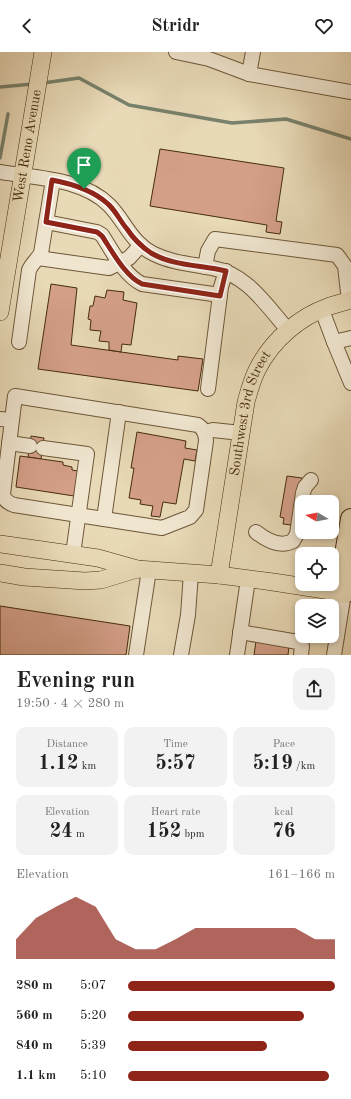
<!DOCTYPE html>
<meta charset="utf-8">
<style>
:root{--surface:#fff;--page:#f2f2f2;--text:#222;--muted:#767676;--accent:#8f2418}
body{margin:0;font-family:"Old Standard TT",serif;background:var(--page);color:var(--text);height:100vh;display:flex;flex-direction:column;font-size:15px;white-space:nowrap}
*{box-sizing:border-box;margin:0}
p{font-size:13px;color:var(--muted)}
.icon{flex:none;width:22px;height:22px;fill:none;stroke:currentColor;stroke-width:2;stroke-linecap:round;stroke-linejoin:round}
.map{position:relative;height:603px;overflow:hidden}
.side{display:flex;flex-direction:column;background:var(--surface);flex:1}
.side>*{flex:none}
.needle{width:26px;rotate:279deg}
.buttons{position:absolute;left:295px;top:443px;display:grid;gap:8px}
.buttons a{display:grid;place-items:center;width:44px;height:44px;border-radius:8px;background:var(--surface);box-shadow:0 2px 6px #0003;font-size:20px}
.pin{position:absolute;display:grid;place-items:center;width:34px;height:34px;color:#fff;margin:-41px -17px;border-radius:50% 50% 50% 0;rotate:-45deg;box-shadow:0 0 4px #0007}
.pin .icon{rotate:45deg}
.round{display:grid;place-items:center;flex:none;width:42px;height:42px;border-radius:12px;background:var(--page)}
.head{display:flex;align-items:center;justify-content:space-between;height:68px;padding:0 16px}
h1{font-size:22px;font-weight:700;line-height:30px}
.figures{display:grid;grid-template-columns:repeat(3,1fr);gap:6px;height:68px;padding:4px 16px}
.figures div{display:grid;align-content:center;border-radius:10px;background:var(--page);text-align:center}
.figures b{font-size:20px;font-weight:700}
.figures small{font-size:11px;font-weight:400}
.figures p{font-size:11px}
.chart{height:112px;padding:8px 16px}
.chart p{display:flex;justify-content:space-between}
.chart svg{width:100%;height:72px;margin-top:4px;fill:var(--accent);opacity:.7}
ul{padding:0 16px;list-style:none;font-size:13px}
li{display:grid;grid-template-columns:64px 48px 1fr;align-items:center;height:30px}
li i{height:10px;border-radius:5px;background:var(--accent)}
header{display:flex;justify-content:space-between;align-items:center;height:52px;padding:0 16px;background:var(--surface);font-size:18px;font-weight:700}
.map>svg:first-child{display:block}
</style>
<header><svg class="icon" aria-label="back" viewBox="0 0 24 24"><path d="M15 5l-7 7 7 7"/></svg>Stridr<svg class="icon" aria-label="heart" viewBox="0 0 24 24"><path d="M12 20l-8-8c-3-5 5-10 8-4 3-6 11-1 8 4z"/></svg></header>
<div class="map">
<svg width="351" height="603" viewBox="0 0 351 603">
<rect width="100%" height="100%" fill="#e8d9b7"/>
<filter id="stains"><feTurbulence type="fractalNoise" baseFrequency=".005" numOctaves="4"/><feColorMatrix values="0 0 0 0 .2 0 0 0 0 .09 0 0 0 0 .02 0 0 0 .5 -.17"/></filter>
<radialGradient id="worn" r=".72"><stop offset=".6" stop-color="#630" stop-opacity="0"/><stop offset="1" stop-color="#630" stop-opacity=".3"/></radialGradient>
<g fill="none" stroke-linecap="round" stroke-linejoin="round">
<!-- stream -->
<g stroke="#77816b" stroke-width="3.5">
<polyline points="43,31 79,26 129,53 232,71 286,67 351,87"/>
<polyline points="0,35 33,32"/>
<polyline points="0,106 8,62"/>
</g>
</g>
<!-- building -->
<g fill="#d49f89" stroke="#462c0d">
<polygon points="160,97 284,116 276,169 282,170 280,182 266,180 267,173 150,154"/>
<polygon points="51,232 77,236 71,293 178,308 178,304 203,307 198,339 38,317"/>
<polygon points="107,238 124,240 123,248 137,251 131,293 122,292 121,300 109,298 109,290 99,289 101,279 90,278 91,268 88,267 90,254 93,254 95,244 105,246"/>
<polygon points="137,380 186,389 185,396 197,398 195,409 184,407 176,452 163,450 160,465 151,464 153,454 140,452 141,448 129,446 134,416 131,416"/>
<polygon points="31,384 44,386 41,407 28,405"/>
<polygon points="20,404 63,410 63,413 72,415 72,418 78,419 74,444 16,435"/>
<polygon points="287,424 302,426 295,467 292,466 291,473 283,472 284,466 280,465"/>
<polygon points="0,554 130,574 126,603 0,603"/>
<polygon points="256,589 289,594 288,603 254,603"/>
</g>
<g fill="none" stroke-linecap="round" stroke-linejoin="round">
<defs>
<g id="minor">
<polyline points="176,0 209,7 249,22 351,40"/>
<polyline points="249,22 253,0"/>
<path d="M0 120C35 126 82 126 109 153 125 169 131 191 154 202 172 211 192 212 212 216 247 222 266 253 288 278"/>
<path d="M46 170 97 180 102 183C112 199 125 224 142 232L220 243"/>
<polyline points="38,206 109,216 129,206 141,193"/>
<polyline points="205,215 208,199 215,187 337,203 345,214 349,249"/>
<polyline points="322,258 334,290 351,331"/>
<path d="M19 290 29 218C32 211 38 207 41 201L53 128"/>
<polyline points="334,290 351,286"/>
<polyline points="208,337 221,235 226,219"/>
<path d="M0 367 12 368 15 344 198 373C204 377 206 382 206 389L196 458 190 465 162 476 14 453C8 451 4 448 3 442L12 368"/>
<polyline points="205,380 213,378 241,381"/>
<polyline points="9,391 30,394"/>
<polyline points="43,396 87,402 73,502"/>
<polyline points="104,467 119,360"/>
<path d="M256 480C266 488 280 496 293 489L297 482 303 441 305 435 311 428"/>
<polyline points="240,580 298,590 302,594 301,603"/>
<polyline points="136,603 149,518"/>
<polyline points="181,603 188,563 191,521"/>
<polyline points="237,603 248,527"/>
<polyline points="334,603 344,541 351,542"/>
</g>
<g id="major">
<path id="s1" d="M0 260 43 0"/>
<polyline points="0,492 98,506 137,517 219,523 273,530 344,541"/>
<polyline points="0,521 24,525 85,529 101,528 137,517"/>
<path id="s2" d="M219 523 246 350C249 339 252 328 257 318 272 288 299 265 330 254 337 252 344 250 351 248"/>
</g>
<polyline id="highway" points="344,541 344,508 351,467"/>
</defs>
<!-- minor casing -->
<use href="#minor" stroke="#6e5738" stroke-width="16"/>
<!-- major casing -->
<use href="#major" stroke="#462c0d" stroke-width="18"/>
<!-- highway casing -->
<use href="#highway" stroke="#462c0d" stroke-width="22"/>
<!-- minor -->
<use href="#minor" stroke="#f0e6d0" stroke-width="14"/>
<!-- major -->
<use href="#major" stroke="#e8d9b7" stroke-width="17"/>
<!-- highway -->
<use href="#highway" stroke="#e8d9b7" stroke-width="20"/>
</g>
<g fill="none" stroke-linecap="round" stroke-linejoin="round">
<defs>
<path id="route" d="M52 128C73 132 93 138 108 152 116 159 120 169 127 177 133 186 142 195 151 201 173 214 201 213 226 219L220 244 142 232C125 224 112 199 102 184L97 180 46 170Z"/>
</defs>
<!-- route casing -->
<use href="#route" stroke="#fff" stroke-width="8"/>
<!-- route -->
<use href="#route" stroke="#8f2418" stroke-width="5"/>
</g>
<g text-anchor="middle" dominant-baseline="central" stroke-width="3" stroke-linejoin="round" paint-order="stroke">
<!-- street labels -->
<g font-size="14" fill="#462c0d" stroke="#f0e6d0">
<text stroke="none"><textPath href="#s1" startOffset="168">West Reno Avenue</textPath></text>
<text stroke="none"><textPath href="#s2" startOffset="165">Southwest 3rd Street</textPath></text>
</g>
</g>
<rect width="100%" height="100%" filter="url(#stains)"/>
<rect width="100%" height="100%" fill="url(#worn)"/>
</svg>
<div class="buttons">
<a><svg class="needle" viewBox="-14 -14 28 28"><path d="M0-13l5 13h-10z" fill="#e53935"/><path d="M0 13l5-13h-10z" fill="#767676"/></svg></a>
<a><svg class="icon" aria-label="locate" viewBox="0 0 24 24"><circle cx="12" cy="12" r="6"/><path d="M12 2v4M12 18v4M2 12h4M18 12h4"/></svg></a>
<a><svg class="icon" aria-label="layers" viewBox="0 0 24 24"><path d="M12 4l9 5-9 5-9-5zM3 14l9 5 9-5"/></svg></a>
</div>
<div class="pin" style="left:84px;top:137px;background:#1e9e55"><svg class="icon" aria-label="arrive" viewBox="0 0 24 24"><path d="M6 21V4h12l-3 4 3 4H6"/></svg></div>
</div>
<section class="side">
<div class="head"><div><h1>Evening run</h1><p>19:50 · 4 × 280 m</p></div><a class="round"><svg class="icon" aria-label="share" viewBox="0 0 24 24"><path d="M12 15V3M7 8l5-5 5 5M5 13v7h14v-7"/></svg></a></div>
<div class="figures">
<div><p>Distance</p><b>1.12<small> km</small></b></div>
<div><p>Time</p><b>5:57</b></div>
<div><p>Pace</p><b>5:19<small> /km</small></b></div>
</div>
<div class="figures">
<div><p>Elevation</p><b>24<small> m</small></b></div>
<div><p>Heart rate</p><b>152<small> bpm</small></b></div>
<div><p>kcal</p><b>76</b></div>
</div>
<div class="chart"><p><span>Elevation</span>161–166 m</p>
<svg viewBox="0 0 160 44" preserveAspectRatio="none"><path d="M0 44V32L10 19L20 12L30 6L40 12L50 32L60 38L70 38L80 32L90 25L100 25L110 25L120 25L130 25L140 25L150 32L160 32V44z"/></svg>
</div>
<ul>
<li><b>280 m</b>5:07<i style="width:100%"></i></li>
<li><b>560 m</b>5:20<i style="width:85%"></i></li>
<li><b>840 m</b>5:39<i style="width:67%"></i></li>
<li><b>1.1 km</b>5:10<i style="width:97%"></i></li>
</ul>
</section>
